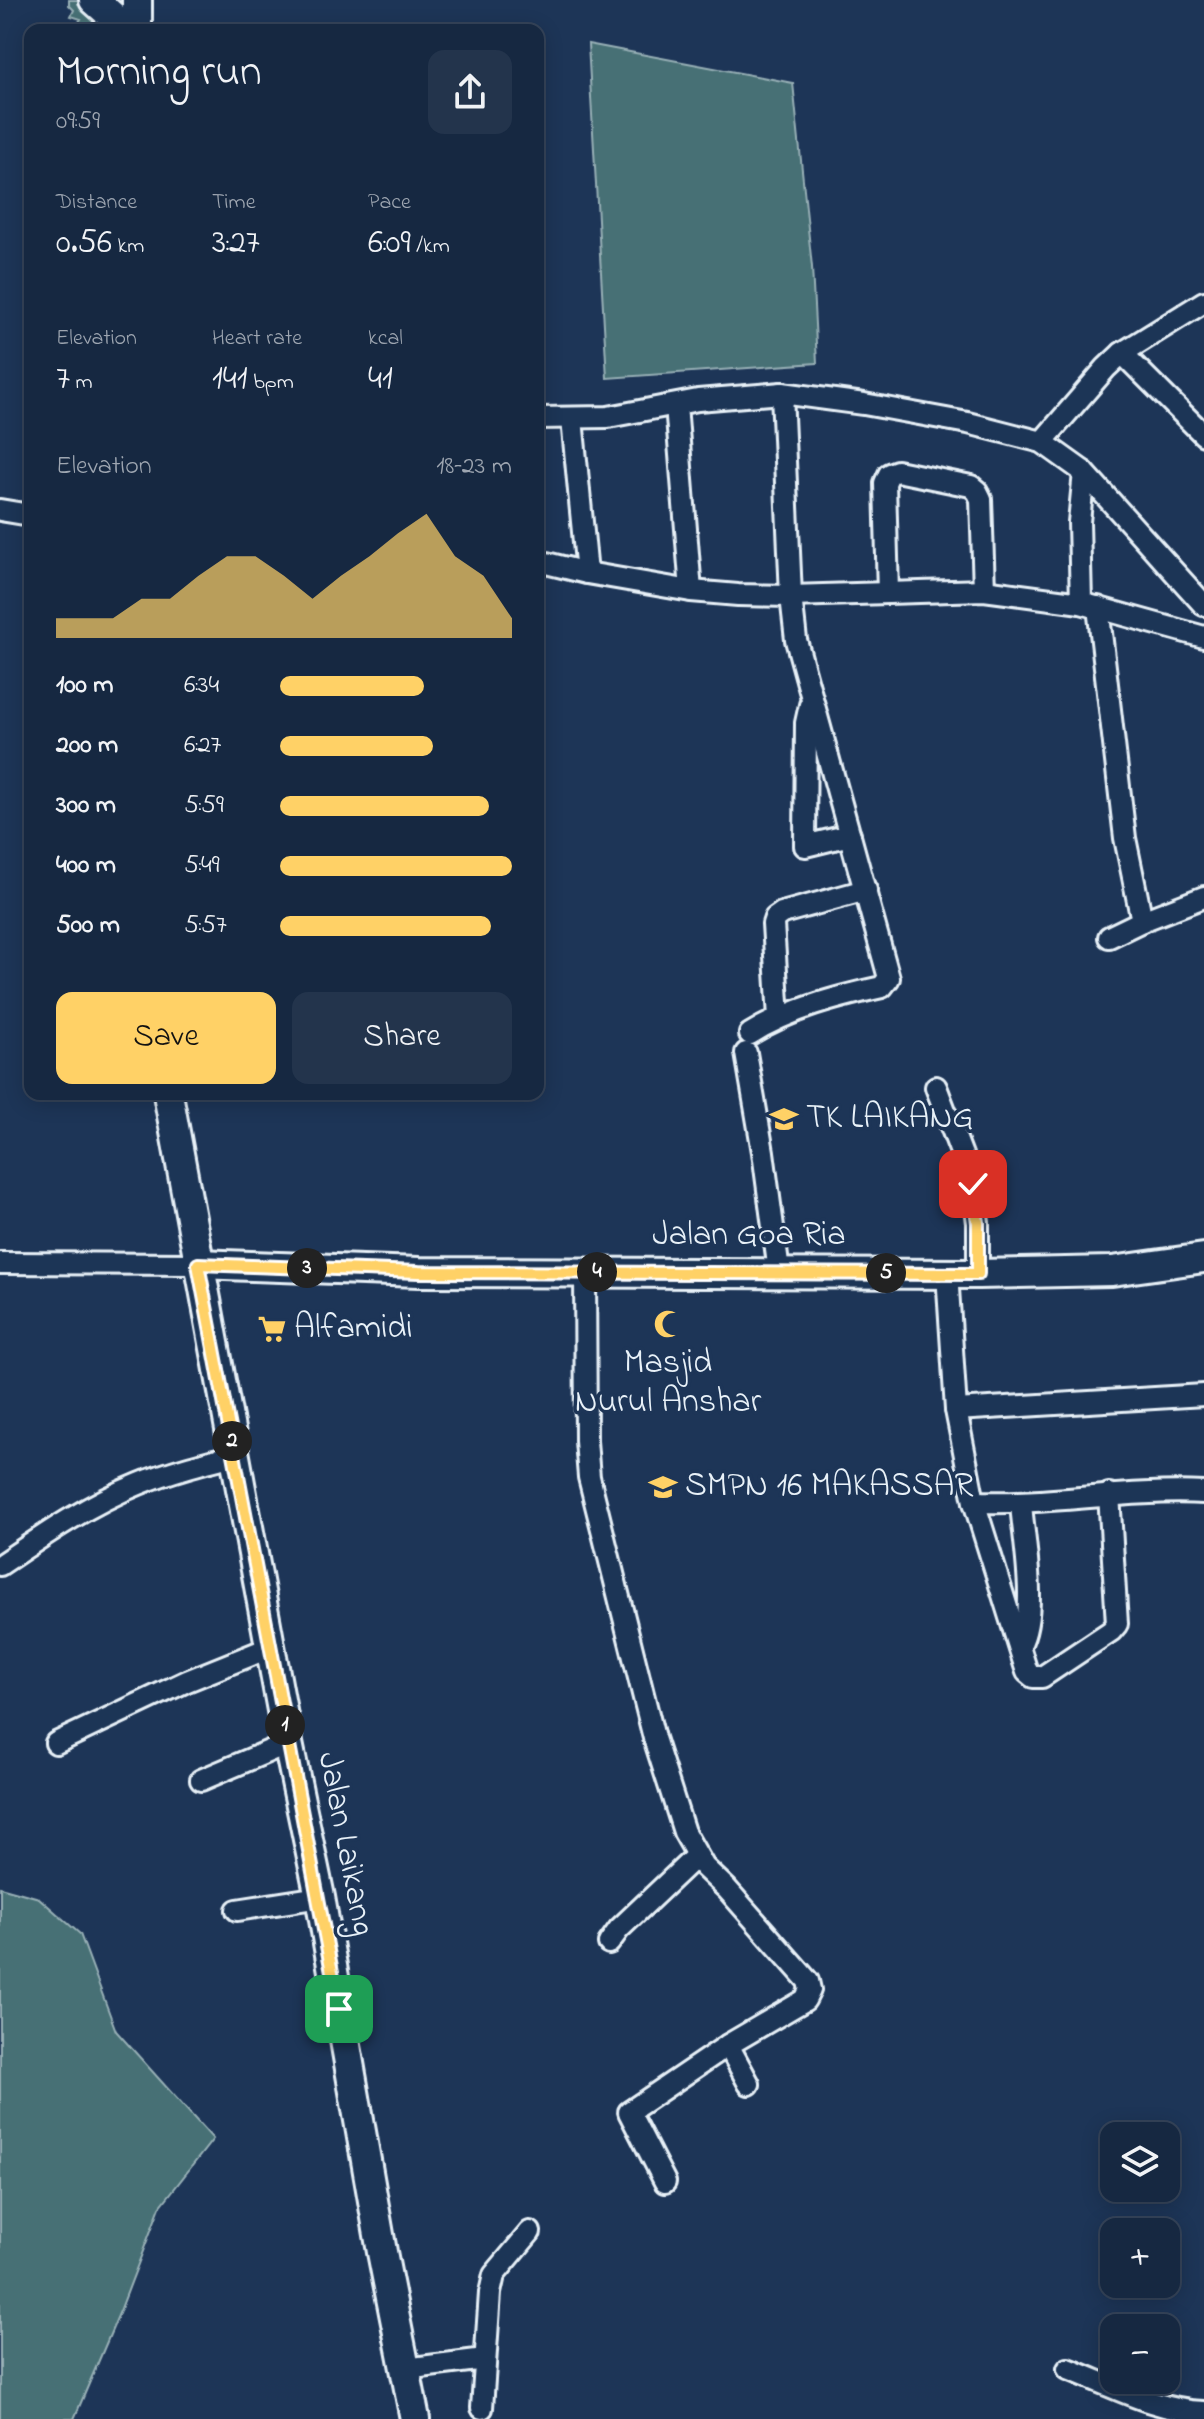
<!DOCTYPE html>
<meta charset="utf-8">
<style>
:root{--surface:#162841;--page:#23344c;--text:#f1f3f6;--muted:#9ea6b1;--line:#35445a;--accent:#ffd166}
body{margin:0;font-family:"Indie Flower",sans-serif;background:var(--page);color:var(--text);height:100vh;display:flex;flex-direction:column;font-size:30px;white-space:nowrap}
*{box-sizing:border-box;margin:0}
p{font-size:26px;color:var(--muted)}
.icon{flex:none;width:44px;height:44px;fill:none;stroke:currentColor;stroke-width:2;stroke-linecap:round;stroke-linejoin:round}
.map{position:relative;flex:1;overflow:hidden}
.panel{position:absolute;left:24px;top:24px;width:520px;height:1076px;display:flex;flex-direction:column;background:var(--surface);border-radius:16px;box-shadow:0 4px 20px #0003,0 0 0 2px var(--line)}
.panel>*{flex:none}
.buttons{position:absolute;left:1100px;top:2122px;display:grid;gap:16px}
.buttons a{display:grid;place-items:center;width:80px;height:80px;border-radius:16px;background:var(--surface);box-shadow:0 4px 20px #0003,0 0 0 2px var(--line);font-size:40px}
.pin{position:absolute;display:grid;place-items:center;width:68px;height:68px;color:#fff;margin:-34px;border-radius:16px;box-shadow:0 4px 12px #0006}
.km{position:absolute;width:40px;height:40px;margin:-20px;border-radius:50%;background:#222;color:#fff;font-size:22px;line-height:40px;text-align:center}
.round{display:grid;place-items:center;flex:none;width:84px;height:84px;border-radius:16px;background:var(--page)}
.headline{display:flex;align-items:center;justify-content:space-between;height:136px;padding:0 32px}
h1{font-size:44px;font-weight:600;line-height:60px}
.figures{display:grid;grid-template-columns:repeat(3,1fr);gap:12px;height:136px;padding:8px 32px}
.figures div{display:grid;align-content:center}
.figures b{font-size:34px;font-weight:600}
.figures small{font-size:22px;font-weight:400}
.figures p{font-size:22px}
.chart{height:224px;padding:16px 32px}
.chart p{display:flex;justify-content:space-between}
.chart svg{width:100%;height:144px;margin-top:8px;fill:var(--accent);opacity:.7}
.button{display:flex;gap:16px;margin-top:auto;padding:16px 32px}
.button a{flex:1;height:92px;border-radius:16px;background:var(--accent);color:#111;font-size:32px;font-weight:600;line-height:92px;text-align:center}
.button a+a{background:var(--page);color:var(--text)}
ul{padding:0 32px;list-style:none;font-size:26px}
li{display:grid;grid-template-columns:128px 96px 1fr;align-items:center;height:60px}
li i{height:20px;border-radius:10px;background:var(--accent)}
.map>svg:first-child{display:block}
</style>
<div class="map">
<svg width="1204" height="2419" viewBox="0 0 1204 2419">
<rect width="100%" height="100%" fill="#1d3557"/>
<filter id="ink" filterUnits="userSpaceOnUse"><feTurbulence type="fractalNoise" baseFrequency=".0125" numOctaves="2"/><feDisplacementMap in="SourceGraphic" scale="16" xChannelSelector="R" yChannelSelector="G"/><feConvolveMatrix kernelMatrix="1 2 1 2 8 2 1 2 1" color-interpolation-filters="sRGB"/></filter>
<g filter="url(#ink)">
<!-- green -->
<g fill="#477075" stroke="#98b0b6" stroke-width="2">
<polygon points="69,0 105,0 128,30 79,30 76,26 81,19 71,16 74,10 69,5"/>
<polygon points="588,44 793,83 812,267 817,363 607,378"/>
<polygon points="0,1887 39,1898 80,1934 116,2031 213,2139 160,2207 120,2311 74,2419 0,2419"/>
</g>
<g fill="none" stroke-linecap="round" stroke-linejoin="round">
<defs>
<g id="street">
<polyline points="1122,353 1204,435"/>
<polyline points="676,405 691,591"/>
<polyline points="538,418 608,417 698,400 782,393 864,404 968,423 1042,442 1084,472 1204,605"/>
<polyline points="572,419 587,573"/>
<polyline points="1042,442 1106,368 1122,353 1204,302"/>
<polyline points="0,510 30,515"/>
<polyline points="538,561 587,573 691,591 738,595 791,596 984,590 1081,603 1204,637"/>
<polyline points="888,593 885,483 889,474 897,471 971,486 977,491 981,499 984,590"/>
<polyline points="1081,603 1079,522 1084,472"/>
<polyline points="1098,607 1125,838 1142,921 1204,897"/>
<polyline points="810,705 806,723 805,846 850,835"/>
<polyline points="1109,937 1142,921"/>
<polyline points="779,1018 773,924 775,918 782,913 866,890"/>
<path d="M750 1034C790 1009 837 997 882 987L889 978 796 640 791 596 782 393"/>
<polyline points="746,1053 763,1152 779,1272"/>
<polyline points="936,1087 973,1184 978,1223 978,1274"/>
<polyline points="0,1263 198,1264"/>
<polyline points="585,1272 586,1441 589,1477 654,1738 684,1832 704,1867 727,1889 808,1981 810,1990 805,2000 728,2045 749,2084"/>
<polyline points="947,1273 956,1410 974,1502 1027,1672 1033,1677 1042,1677 1111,1631 1117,1624 1109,1494"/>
<polyline points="956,1410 1204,1395"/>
<path d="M974 1502C1051 1505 1127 1489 1204 1493"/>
<path d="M0 1565C44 1535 89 1504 139 1484 170 1471 202 1463 234 1455"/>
<path d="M1020 1645C1038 1611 1024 1543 1021 1504"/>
<polyline points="56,1743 187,1681 271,1647"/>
<polyline points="201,1780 288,1743"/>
<polyline points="237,1910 320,1897"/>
<polyline points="609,1943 619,1929 696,1856"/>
<polyline points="665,2182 629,2112 728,2045"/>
<polyline points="405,2369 485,2359"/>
<path d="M1068 2369C1110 2385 1157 2411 1204 2412"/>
<polyline points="482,2408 490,2293 494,2275 530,2232"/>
</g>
<g id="secondary">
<polyline points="94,0 128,30"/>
<polyline points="137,0 137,30"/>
<polyline points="168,1094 288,1743 320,1897 382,2252 415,2419"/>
<polyline points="198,1264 419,1272 978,1274 1112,1271 1204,1258"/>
</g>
</defs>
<!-- street casing -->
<use href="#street" stroke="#e8f1f8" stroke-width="26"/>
<!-- secondary casing -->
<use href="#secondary" stroke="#e8f1f8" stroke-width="34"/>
<!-- street -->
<use href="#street" stroke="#1d3557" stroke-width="20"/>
<!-- secondary -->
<use href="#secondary" stroke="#1d3557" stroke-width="28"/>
</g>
</g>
<g fill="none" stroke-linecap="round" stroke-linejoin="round" filter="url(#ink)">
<defs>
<polyline id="route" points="339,2009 198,1264 419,1272 978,1274 978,1223 973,1184"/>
</defs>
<!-- route casing -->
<use href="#route" stroke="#fff" stroke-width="16"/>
<!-- route -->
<use href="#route" stroke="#ffd166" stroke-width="10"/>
</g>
<!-- icons -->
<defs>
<symbol id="school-bare" viewBox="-9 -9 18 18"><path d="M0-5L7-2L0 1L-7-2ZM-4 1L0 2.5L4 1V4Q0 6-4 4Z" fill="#ffd166" stroke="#1d3557" stroke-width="2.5" paint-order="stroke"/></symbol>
<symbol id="mosque-bare" viewBox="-9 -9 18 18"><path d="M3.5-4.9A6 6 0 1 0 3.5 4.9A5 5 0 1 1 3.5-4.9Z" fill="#ffd166" stroke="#1d3557" stroke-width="2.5" paint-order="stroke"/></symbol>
<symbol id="supermarket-bare" viewBox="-9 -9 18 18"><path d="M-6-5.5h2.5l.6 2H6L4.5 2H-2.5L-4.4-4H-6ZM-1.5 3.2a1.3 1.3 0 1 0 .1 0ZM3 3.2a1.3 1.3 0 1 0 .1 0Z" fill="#ffd166" stroke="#1d3557" stroke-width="2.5" paint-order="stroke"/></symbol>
</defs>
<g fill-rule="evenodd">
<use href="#school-bare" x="764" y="1099" width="40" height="40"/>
<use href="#mosque-bare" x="648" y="1304" width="40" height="40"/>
<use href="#supermarket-bare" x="252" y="1309" width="40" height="40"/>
<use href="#school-bare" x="643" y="1467" width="40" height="40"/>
</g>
<g text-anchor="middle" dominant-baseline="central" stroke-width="7" stroke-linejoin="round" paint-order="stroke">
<!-- poi labels -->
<g font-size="34" fill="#e8f1f8" stroke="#1d3557" text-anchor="start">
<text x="806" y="1119">TK LAIKANG</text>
<text x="294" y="1329">Alfamidi</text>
<text x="668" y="1364" text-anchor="middle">Masjid<tspan x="668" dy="39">Nurul Anshar</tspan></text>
<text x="685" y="1487">SMPN 16 MAKASSAR</text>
</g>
<!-- street labels -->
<g font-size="34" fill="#e8f1f8" stroke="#1d3557">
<text x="749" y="1236">Jalan Goa Ria</text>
<text transform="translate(345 1844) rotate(79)">Jalan Laikang</text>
</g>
</g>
</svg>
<div class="buttons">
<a><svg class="icon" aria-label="layers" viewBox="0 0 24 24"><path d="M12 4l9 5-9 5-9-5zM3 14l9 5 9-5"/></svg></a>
<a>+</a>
<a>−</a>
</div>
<div class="pin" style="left:339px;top:2009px;background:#1e9e55"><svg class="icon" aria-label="arrive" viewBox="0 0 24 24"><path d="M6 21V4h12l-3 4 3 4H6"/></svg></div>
<div class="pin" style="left:973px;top:1184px;background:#d93025"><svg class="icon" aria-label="check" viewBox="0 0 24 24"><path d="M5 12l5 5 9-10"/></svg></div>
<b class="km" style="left:285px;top:1725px">1</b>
<b class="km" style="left:232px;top:1441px">2</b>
<b class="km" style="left:307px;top:1268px">3</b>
<b class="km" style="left:597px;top:1272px">4</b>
<b class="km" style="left:886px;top:1273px">5</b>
<section class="panel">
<div class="headline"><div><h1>Morning run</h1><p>09:59</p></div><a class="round"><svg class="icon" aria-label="share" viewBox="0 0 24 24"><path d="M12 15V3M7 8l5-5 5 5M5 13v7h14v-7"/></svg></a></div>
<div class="figures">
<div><p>Distance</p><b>0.56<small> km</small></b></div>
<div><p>Time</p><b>3:27</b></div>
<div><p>Pace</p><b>6:09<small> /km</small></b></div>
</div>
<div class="figures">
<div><p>Elevation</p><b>7<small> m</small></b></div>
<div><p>Heart rate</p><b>141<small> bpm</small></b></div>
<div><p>kcal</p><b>41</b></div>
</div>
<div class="chart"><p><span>Elevation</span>18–23 m</p>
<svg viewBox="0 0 160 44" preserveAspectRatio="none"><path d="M0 44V38L10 38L20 38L30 32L40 32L50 25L60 19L70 19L80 25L90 32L100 25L110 19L120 12L130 6L140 19L150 25L160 38V44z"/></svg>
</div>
<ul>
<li><b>100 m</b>6:34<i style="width:62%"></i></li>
<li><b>200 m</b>6:27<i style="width:66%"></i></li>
<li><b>300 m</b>5:59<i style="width:90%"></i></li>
<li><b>400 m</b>5:49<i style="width:100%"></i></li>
<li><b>500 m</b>5:57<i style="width:91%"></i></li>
</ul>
<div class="button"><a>Save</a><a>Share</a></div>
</section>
</div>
